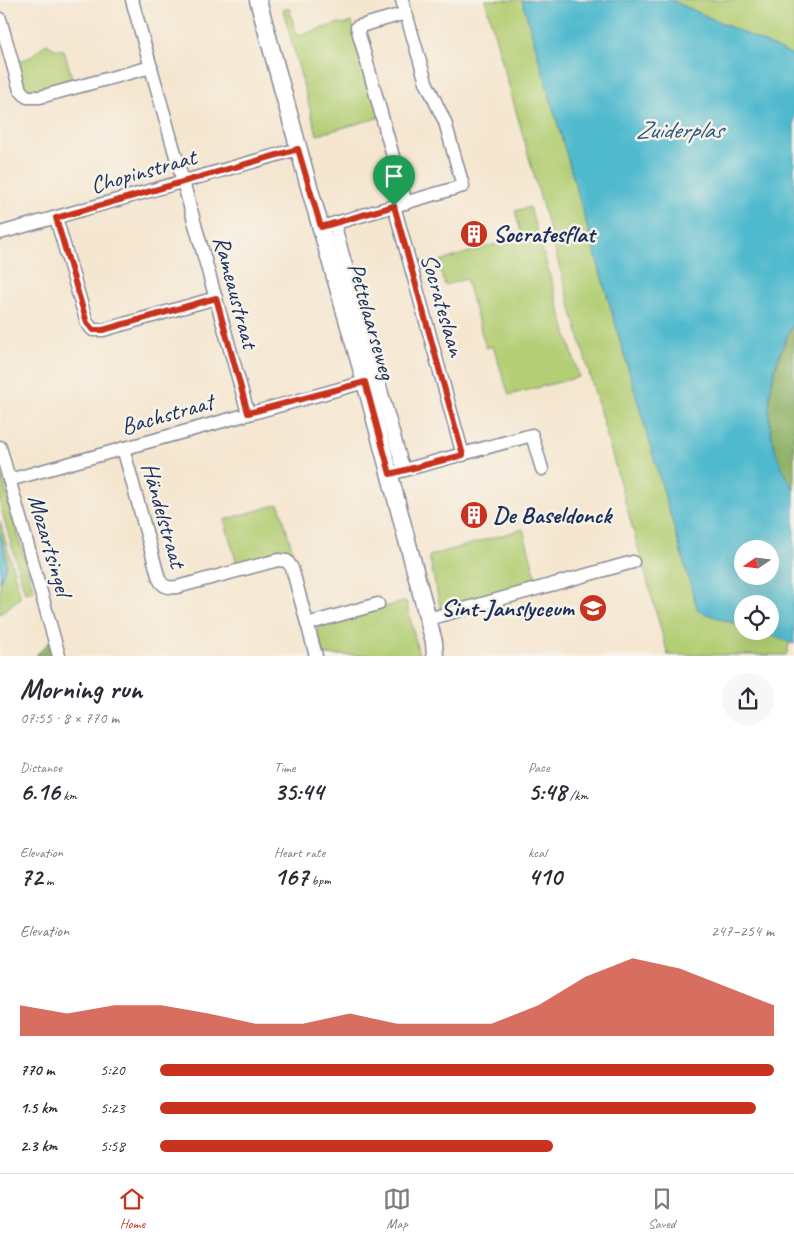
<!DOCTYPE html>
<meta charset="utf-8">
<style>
:root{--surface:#fff;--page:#f7f7f7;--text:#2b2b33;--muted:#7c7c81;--line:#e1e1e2;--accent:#c8321e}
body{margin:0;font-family:Caveat,sans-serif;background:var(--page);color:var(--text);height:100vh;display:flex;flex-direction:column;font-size:19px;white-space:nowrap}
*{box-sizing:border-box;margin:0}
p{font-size:16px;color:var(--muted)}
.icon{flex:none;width:28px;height:28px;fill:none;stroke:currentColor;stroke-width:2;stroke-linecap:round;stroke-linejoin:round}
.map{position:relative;height:656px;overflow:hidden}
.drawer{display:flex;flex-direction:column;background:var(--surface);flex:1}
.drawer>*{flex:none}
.needle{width:32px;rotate:256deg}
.fabs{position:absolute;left:734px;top:540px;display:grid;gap:10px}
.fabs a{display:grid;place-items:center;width:45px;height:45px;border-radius:50%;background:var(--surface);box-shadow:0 5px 20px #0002;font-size:25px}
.pin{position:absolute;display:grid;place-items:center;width:42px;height:42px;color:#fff;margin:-51px -21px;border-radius:50% 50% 50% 0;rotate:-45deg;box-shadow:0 0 5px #0007}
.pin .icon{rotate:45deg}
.round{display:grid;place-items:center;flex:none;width:52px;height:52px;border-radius:26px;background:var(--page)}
.overview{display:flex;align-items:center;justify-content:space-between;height:85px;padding:0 20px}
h1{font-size:28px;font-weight:800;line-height:38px}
.figures{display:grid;grid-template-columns:repeat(3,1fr);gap:8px;height:85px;padding:5px 20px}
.figures div{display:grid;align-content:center}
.figures b{font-size:25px;font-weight:800}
.figures small{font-size:14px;font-weight:400}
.figures p{font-size:14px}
.chart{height:140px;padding:10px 20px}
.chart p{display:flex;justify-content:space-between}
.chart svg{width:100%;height:90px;margin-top:5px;fill:var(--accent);opacity:.7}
ul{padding:0 20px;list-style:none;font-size:16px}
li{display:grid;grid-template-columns:80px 60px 1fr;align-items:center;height:38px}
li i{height:12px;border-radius:6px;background:var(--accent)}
.dock{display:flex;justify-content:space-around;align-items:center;height:70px;border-top:1px solid var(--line);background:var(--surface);font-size:14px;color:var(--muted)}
.dock a{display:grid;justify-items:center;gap:2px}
.dock .active{color:var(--accent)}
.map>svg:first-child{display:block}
</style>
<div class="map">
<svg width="794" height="656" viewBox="0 0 794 656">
<rect width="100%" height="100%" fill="#f7f3e8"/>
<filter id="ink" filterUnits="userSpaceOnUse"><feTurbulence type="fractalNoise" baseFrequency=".02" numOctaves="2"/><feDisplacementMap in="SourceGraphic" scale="10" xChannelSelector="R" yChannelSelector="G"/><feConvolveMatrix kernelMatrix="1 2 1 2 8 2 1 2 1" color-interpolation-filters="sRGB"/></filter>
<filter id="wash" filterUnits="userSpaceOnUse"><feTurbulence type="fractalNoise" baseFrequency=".0096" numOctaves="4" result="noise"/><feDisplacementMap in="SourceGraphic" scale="20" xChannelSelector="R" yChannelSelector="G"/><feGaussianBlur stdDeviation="1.12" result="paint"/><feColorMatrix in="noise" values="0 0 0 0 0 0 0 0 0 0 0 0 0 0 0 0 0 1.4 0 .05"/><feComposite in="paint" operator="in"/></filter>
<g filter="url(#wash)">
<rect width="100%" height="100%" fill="#f5e6d0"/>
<!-- green -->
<g fill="#b3ce74" stroke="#677e69">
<polygon points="485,0 522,0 698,611 742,626 742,631 758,631 790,642 786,655 668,655"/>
<polygon points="671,0 794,0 794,56"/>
<polygon points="289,8 297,36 339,23 346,24 352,22 381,117 317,135 283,10"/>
<polygon points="47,44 55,49 64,50 72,78 46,92 27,93 16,63 33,56 40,48"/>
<polygon points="530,207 579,377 509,395 493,346 486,348 466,279 445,285 437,262 522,236 515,211"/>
<polygon points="0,470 34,591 25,593 0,505"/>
<polygon points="279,504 293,552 238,567 224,520"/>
<polygon points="0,521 20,594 20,598 0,614 0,581 7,564 6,554 0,532"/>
<polygon points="523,529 538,585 441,611 429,556"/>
<polygon points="406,601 419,655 323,655 317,627"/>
</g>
<!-- forest -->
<g fill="#8eb166" stroke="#547062">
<path d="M794 323V489C758 434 765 379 794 323Z"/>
<polygon points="51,640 56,655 36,655"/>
</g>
<!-- water -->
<g fill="#50b9ce" stroke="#367496" fill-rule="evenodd">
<path d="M522 0H671L794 56V323C763 377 759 436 794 489V644L758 631H770V604H742V626L698 611ZM742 549H770V576H742Z"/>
<path d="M0 532C5 550 10 564 0 581Z"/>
</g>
</g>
<g filter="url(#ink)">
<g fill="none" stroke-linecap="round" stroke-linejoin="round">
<defs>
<g id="minor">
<polyline points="132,0 248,413"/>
<polyline points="402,0 426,82 445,122 463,186 394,206 463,455"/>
<polyline points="406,13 357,27 406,203"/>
<polyline points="0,19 20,90 27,97 40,97 151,67"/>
<polyline points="56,218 87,323 93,330 103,330 216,298"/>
<polyline points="336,223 337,234 401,461 405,470"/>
<polyline points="329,225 394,206"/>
<polyline points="0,233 298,149"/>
<polyline points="0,447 59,656"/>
<path d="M123 448 159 579C163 587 168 588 177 587L278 560 287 561 292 568 316 656"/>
<polyline points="397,472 532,435 542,469"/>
<polyline points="9,480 365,382"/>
<polyline points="428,619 633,562"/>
<polyline points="307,624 378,604"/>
</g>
<polyline id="tertiary" points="258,0 308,183 365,382 434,642 435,656"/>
</defs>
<!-- minor casing -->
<use href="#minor" stroke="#888a97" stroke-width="15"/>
<!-- tertiary casing -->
<use href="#tertiary" stroke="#888a97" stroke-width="19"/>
<!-- minor -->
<use href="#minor" stroke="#fff" stroke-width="12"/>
<!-- tertiary -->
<use href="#tertiary" stroke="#fff" stroke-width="16"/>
</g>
</g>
<g fill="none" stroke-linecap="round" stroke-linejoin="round" filter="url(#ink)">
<defs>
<polygon id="route" points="298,149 321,227 394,206 463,455 390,474 365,382 248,413 216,298 103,330 93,330 87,323 56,218"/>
</defs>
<!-- route casing -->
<use href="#route" stroke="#fff" stroke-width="10"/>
<!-- route -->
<use href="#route" stroke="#c8321e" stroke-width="6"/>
</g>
<!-- icons -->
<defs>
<symbol id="building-disc" viewBox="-11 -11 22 22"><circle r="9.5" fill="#c8321e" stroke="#f7f3e8"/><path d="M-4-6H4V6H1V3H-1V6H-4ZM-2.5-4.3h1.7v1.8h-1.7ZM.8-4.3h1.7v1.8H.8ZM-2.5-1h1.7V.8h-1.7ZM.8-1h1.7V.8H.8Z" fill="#fff"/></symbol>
<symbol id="school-disc" viewBox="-11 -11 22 22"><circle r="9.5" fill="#c8321e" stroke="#f7f3e8"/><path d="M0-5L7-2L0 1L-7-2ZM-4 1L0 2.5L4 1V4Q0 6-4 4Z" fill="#fff"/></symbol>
</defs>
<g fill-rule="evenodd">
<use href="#building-disc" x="458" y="218" width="32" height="32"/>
<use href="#building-disc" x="458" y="499" width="32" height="32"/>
<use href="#school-disc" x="577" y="592" width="32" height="32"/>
</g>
<g text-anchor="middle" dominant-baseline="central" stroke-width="5" stroke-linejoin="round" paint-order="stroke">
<!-- street labels -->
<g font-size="24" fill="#1b2f5e" stroke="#f7f3e8">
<text transform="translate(143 171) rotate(-16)">Chopinstraat</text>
<text transform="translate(236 292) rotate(75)">Rameaustraat</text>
<text transform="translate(443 305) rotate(74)">Socrateslaan</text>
<text transform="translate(372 321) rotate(74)">Pettelaarseweg</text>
<text transform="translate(167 414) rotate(-16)">Bachstraat</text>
<text transform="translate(164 515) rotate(74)">Händelstraat</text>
<text transform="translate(50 545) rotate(74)">Mozartsingel</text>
</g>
<!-- poi labels -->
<g font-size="24" font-weight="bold" fill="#1b2f5e" stroke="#f7f3e8" text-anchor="start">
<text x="493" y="234">Socratesflat</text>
<text x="493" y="515">De Baseldonck</text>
<text x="574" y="608" text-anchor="end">Sint-Janslyceum</text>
</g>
<!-- water labels -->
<g font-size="25" font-style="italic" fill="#2b5880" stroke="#f7f3e8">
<text x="679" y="130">Zuiderplas</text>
</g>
</g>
</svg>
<div class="fabs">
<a><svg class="needle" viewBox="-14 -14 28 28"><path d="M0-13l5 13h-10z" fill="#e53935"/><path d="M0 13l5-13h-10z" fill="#7c7c81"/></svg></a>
<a><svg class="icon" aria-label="locate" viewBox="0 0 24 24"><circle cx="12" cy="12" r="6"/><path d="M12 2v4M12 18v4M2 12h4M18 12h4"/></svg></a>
</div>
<div class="pin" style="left:394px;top:206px;background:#1e9e55"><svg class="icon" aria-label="arrive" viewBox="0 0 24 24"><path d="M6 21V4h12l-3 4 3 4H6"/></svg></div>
</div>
<section class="drawer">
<div class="overview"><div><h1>Morning run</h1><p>07:55 · 8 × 770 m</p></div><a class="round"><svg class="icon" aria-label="share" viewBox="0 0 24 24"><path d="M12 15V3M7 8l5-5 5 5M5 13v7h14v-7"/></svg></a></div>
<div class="figures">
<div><p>Distance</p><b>6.16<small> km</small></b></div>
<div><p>Time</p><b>35:44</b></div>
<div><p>Pace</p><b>5:48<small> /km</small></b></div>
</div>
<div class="figures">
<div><p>Elevation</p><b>72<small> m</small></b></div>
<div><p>Heart rate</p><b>167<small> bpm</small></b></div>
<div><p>kcal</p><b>410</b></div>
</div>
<div class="chart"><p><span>Elevation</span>247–254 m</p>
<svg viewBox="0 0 160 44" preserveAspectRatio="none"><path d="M0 44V29L10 33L20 29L30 29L40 33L50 38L60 38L70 33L80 38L90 38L100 38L110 29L120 15L130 6L140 11L150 20L160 29V44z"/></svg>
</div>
<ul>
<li><b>770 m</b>5:20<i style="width:100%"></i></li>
<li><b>1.5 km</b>5:23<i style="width:97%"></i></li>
<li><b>2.3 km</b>5:58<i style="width:64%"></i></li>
</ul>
</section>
<nav class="dock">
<a class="active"><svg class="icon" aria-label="home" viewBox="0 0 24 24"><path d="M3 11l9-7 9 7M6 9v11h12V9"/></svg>Home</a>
<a><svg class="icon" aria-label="map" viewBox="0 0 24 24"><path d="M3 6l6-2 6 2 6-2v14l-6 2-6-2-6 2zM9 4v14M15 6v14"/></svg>Map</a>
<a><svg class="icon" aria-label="saved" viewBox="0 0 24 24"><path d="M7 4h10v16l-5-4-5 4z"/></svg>Saved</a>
</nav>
